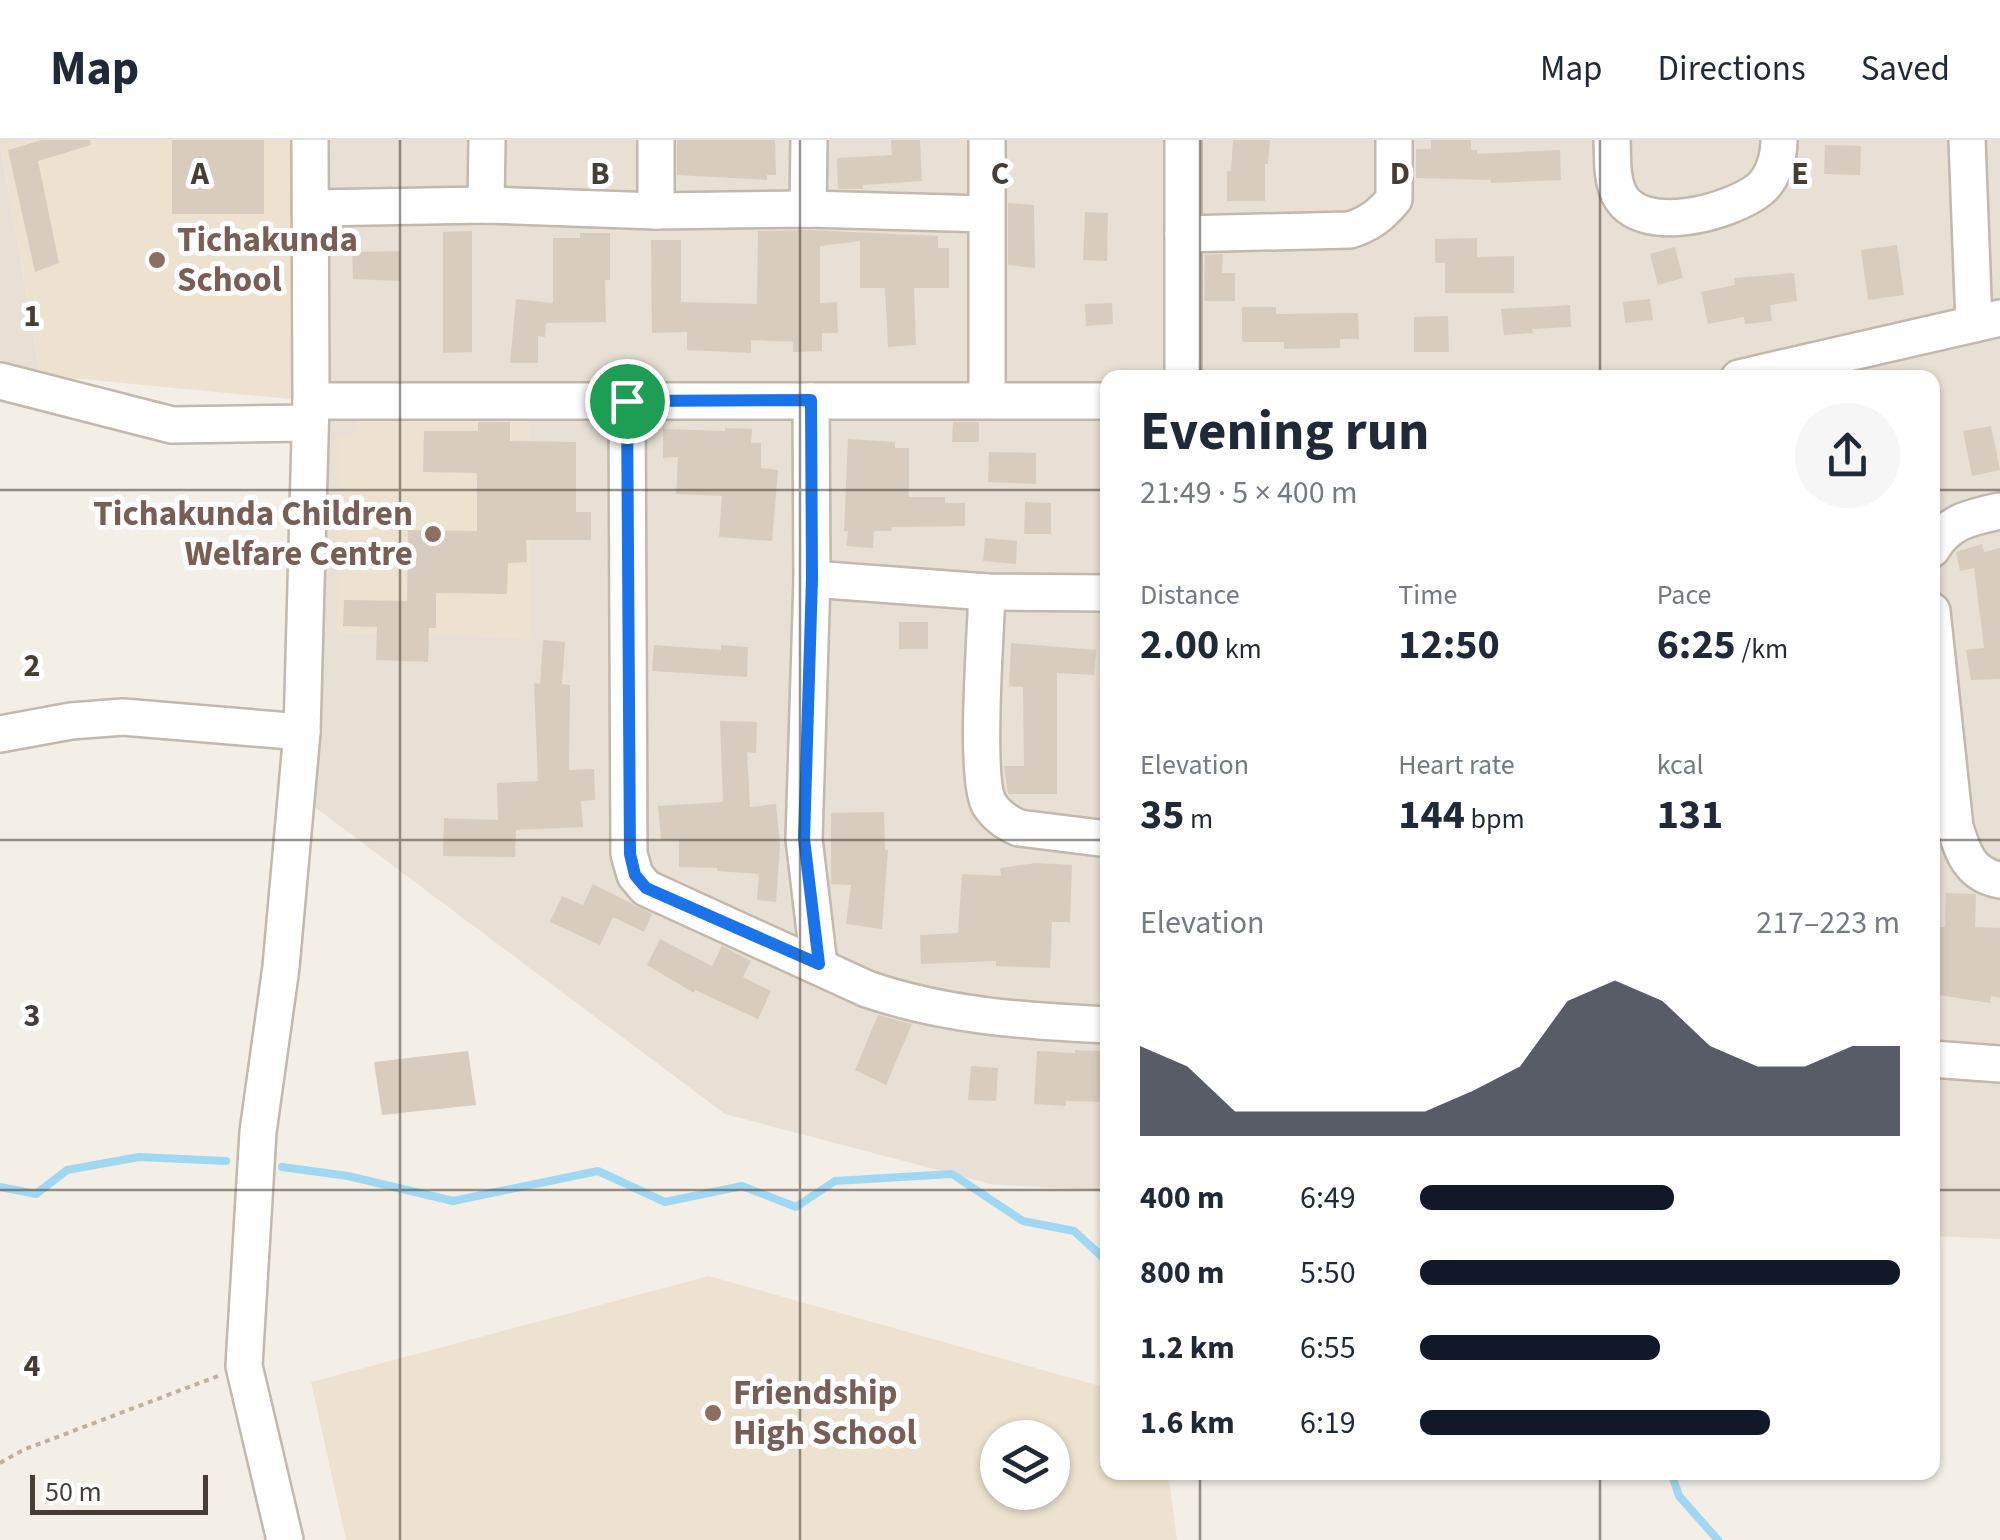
<!DOCTYPE html>
<meta charset="utf-8">
<style>
:root{--surface:#fff;--page:#f6f6f7;--text:#1f2937;--muted:#747a83;--line:#e0e1e3;--accent:#111827}
body{margin:0;font-family:"Source Sans 3",sans-serif;background:var(--page);color:var(--text);height:100vh;display:flex;flex-direction:column;font-size:38px;white-space:nowrap}
*{box-sizing:border-box;margin:0}
p{font-size:32px;color:var(--muted)}
.icon{flex:none;width:55px;height:55px;fill:none;stroke:currentColor;stroke-width:2;stroke-linecap:round;stroke-linejoin:round}
.map{position:relative;flex:1;overflow:hidden}
.sheet{position:absolute;left:1100px;top:230px;width:840px;height:1110px;display:flex;flex-direction:column;background:var(--surface);border-radius:20px;box-shadow:0 2px 8px #0004}
.sheet>*{flex:none}
.fabs{position:absolute;left:980px;top:1280px;display:grid;gap:20px}
.fabs a{display:grid;place-items:center;width:90px;height:90px;border-radius:50%;background:var(--surface);box-shadow:0 2px 8px #0004;font-size:50px}
.scale{position:absolute;left:30px;bottom:25px;width:178px;box-sizing:border-box;padding-left:10px;border:5px solid #463e35;border-top:0;font-size:28px;line-height:35px;white-space:nowrap;color:#463e35;-webkit-text-stroke:8px #fff;paint-order:stroke}
.pin{position:absolute;display:grid;place-items:center;width:85px;height:85px;color:#fff;margin:-42px;border:5px solid #fff;border-radius:50%;box-shadow:0 2px 10px #0007}
.round{display:grid;place-items:center;flex:none;width:105px;height:105px;border-radius:52px;background:var(--page)}
.summary{display:flex;align-items:center;justify-content:space-between;height:170px;padding:0 40px}
h1{font-size:55px;font-weight:700;line-height:75px}
.figures{display:grid;grid-template-columns:repeat(3,1fr);gap:15px;height:170px;padding:10px 40px}
.figures div{display:grid;align-content:center}
.figures b{font-size:42px;font-weight:700}
.figures small{font-size:28px;font-weight:400}
.figures p{font-size:28px}
.chart{height:280px;padding:20px 40px}
.chart p{display:flex;justify-content:space-between}
.chart svg{width:100%;height:180px;margin-top:10px;fill:var(--accent);opacity:.7}
ul{padding:0 40px;list-style:none;font-size:32px}
li{display:grid;grid-template-columns:160px 120px 1fr;align-items:center;height:75px}
li i{height:25px;border-radius:12px;background:var(--accent)}
header{display:flex;align-items:center;gap:60px;box-sizing:border-box;height:140px;padding:0 50px;background:var(--surface);border-bottom:2px solid var(--line)}
header strong{font-size:48px}
nav{display:flex;gap:55px;margin-inline-start:auto;font-size:35px}
.map>svg:first-child{display:block}
</style>
<header>
<strong>Map</strong>
<nav><a>Map</a><a>Directions</a><a>Saved</a></nav>
</header>
<div class="map">
<svg width="2000" height="1400" viewBox="0 0 2000 1400">
<rect width="100%" height="100%" fill="#f3eee6"/>
<!-- residential -->
<g fill="#e8e0d4">
<polygon points="0,0 19,0 1,6 40,235 0,242"/>
<polygon points="296,0 2000,0 2000,1099 1933,1096 1932,238 1108,238 1107,1051 991,1044 725,974 308,662"/>
</g>
<!-- education -->
<g fill="#ede2cf" fill-rule="evenodd">
<polygon points="19,0 296,0 291,259 40,235 1,5"/>
<polygon points="357,274 529,274 531,499 337,493 337,295 354,295"/>
<path d="M709 1136 1107 1248 1108 1332 1168 1333 1177 1400H346L311 1242ZM998 1298H1052V1352H998Z"/>
</g>
<g fill="none" stroke-linecap="round" stroke-linejoin="round">
<!-- stream -->
<g stroke="#a0d8f2" stroke-width="8">
<polyline points="282,1027 348,1036 453,1061 598,1031 665,1062 742,1046 796,1067 835,1041 952,1034 1023,1081 1074,1091 1108,1122"/>
<polyline points="0,1047 36,1054 67,1030 139,1017 226,1021"/>
<polyline points="1671,1332 1679,1356 1718,1400"/>
</g>
</g>
<!-- building -->
<g fill="#d8ccbe">
<polygon points="42,0 90,0 91,5 38,21 59,123 35,132 8,10"/>
<rect x="172" y="0" width="92" height="74"/>
<polygon points="677,0 775,0 776,35 767,35 767,40 677,35"/>
<polygon points="891,0 920,0 922,41 863,45 863,49 838,49 837,18 892,15"/>
<polygon points="1233,0 1270,0 1268,24 1265,24 1265,61 1227,61 1227,31 1231,31"/>
<polygon points="1431,0 1471,0 1471,10 1477,10 1477,14 1560,10 1561,40 1491,43 1491,40 1416,38 1416,9 1431,9"/>
<polygon points="1825,5 1861,6 1860,35 1824,34"/>
<polygon points="1008,63 1034,65 1035,128 1008,125"/>
<polygon points="1085,72 1108,73 1107,121 1083,120"/>
<polygon points="808,90 938,96 938,108 949,108 949,148 914,148 916,205 888,207 885,148 860,148 860,101 820,106 820,163 837,162 838,193 822,193 822,211 793,212 793,202 751,200 751,213 687,210 687,192 652,193 651,100 681,100 681,162 757,164 758,91"/>
<polygon points="472,91 472,212 443,213 443,92"/>
<polygon points="580,93 610,93 610,140 605,140 606,182 546,183 545,197 538,196 538,223 510,223 516,159 553,163 553,98 580,98"/>
<polygon points="1477,98 1477,117 1514,116 1514,153 1445,153 1445,123 1435,123 1435,99"/>
<polygon points="1897,105 1904,155 1868,160 1861,110"/>
<polygon points="1675,107 1683,138 1658,145 1650,114"/>
<polygon points="400,111 400,141 353,139 352,112"/>
<polygon points="1223,114 1222,133 1235,133 1235,161 1204,161 1205,115"/>
<polygon points="1794,133 1797,161 1770,165 1772,181 1745,184 1744,177 1708,184 1701,152 1735,145 1734,138"/>
<polygon points="1650,159 1653,180 1625,183 1623,162"/>
<polygon points="1112,163 1113,184 1086,186 1085,164"/>
<polygon points="1570,165 1571,187 1532,189 1533,193 1504,195 1501,169"/>
<polygon points="1242,167 1276,167 1276,174 1358,173 1359,199 1340,199 1340,208 1284,209 1284,202 1242,202"/>
<polygon points="1448,176 1449,212 1414,212 1414,177"/>
<polygon points="478,282 510,282 510,301 576,302 576,372 591,372 591,400 526,400 527,422 508,423 507,454 436,453 436,488 429,488 428,522 376,520 377,487 343,486 344,460 407,461 408,390 477,391 477,333 423,332 424,291 478,291"/>
<polygon points="953,282 979,282 979,302 952,302"/>
<polygon points="1991,286 2000,330 1972,336 1963,291"/>
<polygon points="725,288 752,289 751,303 761,303 761,328 778,330 772,401 719,397 722,356 676,354 678,317 663,318 663,289 725,291"/>
<polygon points="848,299 895,302 895,308 909,308 909,357 945,357 945,363 965,363 965,386 892,387 891,391 874,391 873,408 846,406 848,391 844,391"/>
<polygon points="989,312 1036,313 1036,344 988,342"/>
<polygon points="1025,362 1051,363 1051,394 1024,394"/>
<polygon points="985,398 1017,401 1016,424 983,421"/>
<polygon points="1982,404 1984,412 2000,408 2000,539 1971,540 1966,510 1984,508 1974,428 1960,431 1956,412"/>
<rect x="899" y="482" width="29" height="27"/>
<polygon points="543,500 565,502 562,544 570,545 569,630 594,629 595,660 581,661 583,687 516,690 515,717 443,716 444,678 498,680 497,643 538,641 534,543 540,544"/>
<polygon points="1011,503 1096,510 1094,535 1057,533 1057,654 1008,654 1004,626 1024,626 1023,547 1009,546"/>
<polygon points="654,505 721,510 721,505 748,507 747,537 652,531"/>
<polygon points="720,581 757,582 756,613 747,612 750,667 776,664 780,706 776,762 757,760 759,734 717,731 717,728 679,727 679,699 661,700 658,666 723,662"/>
<polygon points="884,672 885,710 888,710 882,789 846,784 851,745 831,744 831,673"/>
<polygon points="1036,723 1072,725 1070,782 1052,782 1050,828 996,826 996,821 921,824 920,795 958,793 962,734 1001,736 1000,728"/>
<polygon points="593,744 652,774 644,792 613,777 600,805 550,782 562,756 583,765"/>
<polygon points="1946,753 1976,754 1975,787 2000,788 2000,858 1991,856 1990,863 1932,854 1932,787 1945,787"/>
<polygon points="660,799 712,826 722,806 751,821 743,837 771,851 758,879 695,850 694,853 647,825"/>
<polygon points="878,875 912,884 886,945 855,930"/>
<polygon points="1075,910 1102,911 1100,962 1066,961 1066,966 1034,964 1037,911 1075,913"/>
<polygon points="468,911 476,965 382,975 374,922"/>
<polygon points="971,926 998,928 996,961 968,960"/>
</g>
<g fill="none" stroke-linecap="round" stroke-linejoin="round">
<defs>
<g id="minor">
<polyline points="987,0 987,260"/>
<polyline points="1183,0 1183,238"/>
<path d="M1612 0C1613 18 1611 37 1619 54 1640 97 1730 73 1760 49 1773 38 1779 17 1779 0"/>
<polyline points="1967,0 1974,184"/>
<polyline points="486,65 487,0"/>
<polyline points="311,68 486,65 656,71 808,69 986,74"/>
<polyline points="808,69 809,0"/>
<polyline points="656,71 656,0"/>
<path d="M1183 94 1350 90C1369 84 1381 75 1394 59V0"/>
<polyline points="1739,238 2000,178"/>
<polyline points="0,241 172,285 310,283"/>
<polyline points="311,261 1108,261"/>
<path d="M627 261 629 714 635 735 646 748 867 849C945 876 1025 881 1108 885"/>
<polyline points="811,261 812,439 804,699 819,825"/>
<path d="M1932 409C1947 382 1971 377 2000 371"/>
<polyline points="812,439 987,452 1108,453"/>
<path d="M987 452C986 491 974 636 989 664 996 675 1007 683 1019 688L1108 699"/>
<path d="M1932 471 1955 687C1963 713 1970 735 2000 740"/>
<polyline points="0,594 71,581 123,577 302,592"/>
<polyline points="1932,919 2000,924"/>
<polyline points="285,1400 244,1226 258,992 281,827 302,592 311,261 310,0"/>
</g>
</defs>
<!-- minor casing -->
<use href="#minor" stroke="#c2b8ab" stroke-width="40"/>
<!-- path -->
<polyline stroke="#c1af99" stroke-width="4" stroke-dasharray="5 5" stroke-linecap="butt" points="0,1323 23,1310 218,1236"/>
<!-- minor -->
<use href="#minor" stroke="#fff" stroke-width="35"/>
</g>
<g fill="none" stroke-linecap="round" stroke-linejoin="round">
<defs>
<polygon id="route" points="811,260 812,439 804,699 819,824 646,748 635,735 630,714 627,261"/>
</defs>
<!-- route casing -->
<use href="#route" stroke="#fff" stroke-width="20"/>
<!-- route -->
<use href="#route" stroke="#1a73e8" stroke-width="12"/>
</g>
<!-- grid -->
<path fill="none" stroke="#463e35" stroke-width="2.5" stroke-opacity="0.55" d="M400 0V1400M800 0V1400M1200 0V238M1600 0V238M0 350H1108M1932 350H2000M0 700H1108M1932 700H2000M0 1050H1108M1932 1050H2000M1200 1332V1400M1600 1332V1400"/>
<!-- markers -->
<g fill="#8d6e63" stroke="#fff" stroke-width="4">
<circle cx="157" cy="120" r="10"/>
<circle cx="433" cy="394" r="10"/>
<circle cx="713" cy="1273" r="10"/>
</g>
<g text-anchor="middle" dominant-baseline="central" stroke-width="10" stroke-linejoin="round" paint-order="stroke">
<!-- education labels -->
<g font-size="35" font-weight="bold" fill="#785e54" stroke="#fff" text-anchor="start">
<text x="177" y="100">Tichakunda<tspan x="177" dy="40">School</tspan></text>
<text x="413" y="374" text-anchor="end">Tichakunda Children<tspan x="413" dy="40">Welfare Centre</tspan></text>
<text x="733" y="1253">Friendship<tspan x="733" dy="40">High School</tspan></text>
</g>
</g>
<g font-size="32" text-anchor="middle" font-weight="bold" fill="#463e35" stroke="#fff" stroke-width="10" stroke-linejoin="round" paint-order="stroke">
<text x="200" y="44">A</text>
<text x="600" y="44">B</text>
<text x="1000" y="44">C</text>
<text x="1400" y="44">D</text>
<text x="1800" y="44">E</text>
<text x="32" y="186">1</text>
<text x="32" y="536">2</text>
<text x="32" y="886">3</text>
<text x="32" y="1236">4</text>
</g>
</svg>
<div class="fabs">
<a><svg class="icon" aria-label="layers" viewBox="0 0 24 24"><path d="M12 4l9 5-9 5-9-5zM3 14l9 5 9-5"/></svg></a>
</div>
<div class="scale">50 m</div>
<div class="pin" style="left:627px;top:261px;background:#1e9e55"><svg class="icon" aria-label="arrive" viewBox="0 0 24 24"><path d="M6 21V4h12l-3 4 3 4H6"/></svg></div>
<section class="sheet">
<div class="summary"><div><h1>Evening run</h1><p>21:49 · 5 × 400 m</p></div><a class="round"><svg class="icon" aria-label="share" viewBox="0 0 24 24"><path d="M12 15V3M7 8l5-5 5 5M5 13v7h14v-7"/></svg></a></div>
<div class="figures">
<div><p>Distance</p><b>2.00<small> km</small></b></div>
<div><p>Time</p><b>12:50</b></div>
<div><p>Pace</p><b>6:25<small> /km</small></b></div>
</div>
<div class="figures">
<div><p>Elevation</p><b>35<small> m</small></b></div>
<div><p>Heart rate</p><b>144<small> bpm</small></b></div>
<div><p>kcal</p><b>131</b></div>
</div>
<div class="chart"><p><span>Elevation</span>217–223 m</p>
<svg viewBox="0 0 160 44" preserveAspectRatio="none"><path d="M0 44V22L10 27L20 38L30 38L40 38L50 38L60 38L70 33L80 27L90 11L100 6L110 11L120 22L130 27L140 27L150 22L160 22V44z"/></svg>
</div>
<ul>
<li><b>400 m</b>6:49<i style="width:53%"></i></li>
<li><b>800 m</b>5:50<i style="width:100%"></i></li>
<li><b>1.2 km</b>6:55<i style="width:50%"></i></li>
<li><b>1.6 km</b>6:19<i style="width:73%"></i></li>
</ul>
</section>
</div>
